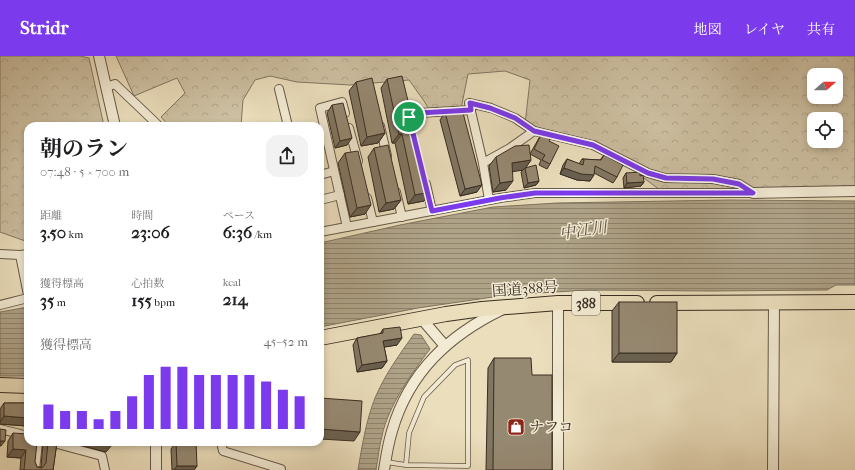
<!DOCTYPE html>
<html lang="ja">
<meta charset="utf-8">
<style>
:root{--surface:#fff;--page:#f2f2f2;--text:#202124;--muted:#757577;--accent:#7c3aed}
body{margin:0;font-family:"IM FELL French Canon","Noto Serif JP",serif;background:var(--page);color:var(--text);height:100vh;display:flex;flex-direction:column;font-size:15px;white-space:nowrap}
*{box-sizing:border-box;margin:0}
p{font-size:13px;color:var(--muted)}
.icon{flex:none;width:22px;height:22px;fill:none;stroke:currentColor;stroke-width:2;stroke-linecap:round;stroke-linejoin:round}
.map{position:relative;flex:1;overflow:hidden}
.sheet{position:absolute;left:24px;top:66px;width:300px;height:324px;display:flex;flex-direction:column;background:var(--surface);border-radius:12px;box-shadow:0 2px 6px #0003}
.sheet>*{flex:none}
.needle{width:26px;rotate:69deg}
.tools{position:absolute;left:807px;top:12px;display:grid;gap:8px}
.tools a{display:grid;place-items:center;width:36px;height:36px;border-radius:8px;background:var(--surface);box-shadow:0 2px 6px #0003;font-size:20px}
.pin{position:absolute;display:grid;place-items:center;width:34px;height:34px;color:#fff;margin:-17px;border:2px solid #fff;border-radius:50%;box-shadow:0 1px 4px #0007}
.round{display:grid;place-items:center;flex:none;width:42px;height:42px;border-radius:12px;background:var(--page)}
.overview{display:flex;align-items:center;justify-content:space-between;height:68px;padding:0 16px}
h1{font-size:22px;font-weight:700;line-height:30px}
.figures{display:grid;grid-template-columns:repeat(3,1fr);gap:6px;height:68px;padding:4px 16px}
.figures div{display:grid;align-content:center}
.figures b{font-size:17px;font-weight:700}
.figures small{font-size:11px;font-weight:400}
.figures p{font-size:11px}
.chart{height:112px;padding:8px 16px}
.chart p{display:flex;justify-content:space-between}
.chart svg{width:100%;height:72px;margin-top:4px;stroke:var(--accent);stroke-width:6}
header{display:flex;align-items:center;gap:24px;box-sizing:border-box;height:56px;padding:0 20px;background:var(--accent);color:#fff}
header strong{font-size:19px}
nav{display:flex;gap:22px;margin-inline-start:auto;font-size:14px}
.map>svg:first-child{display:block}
</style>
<header>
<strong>Stridr</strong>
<nav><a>地図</a><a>レイヤ</a><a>共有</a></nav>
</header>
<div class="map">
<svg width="855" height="414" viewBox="0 0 855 414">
<defs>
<pattern id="forest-crowns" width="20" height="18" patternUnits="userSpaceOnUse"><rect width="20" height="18" fill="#cdc0a2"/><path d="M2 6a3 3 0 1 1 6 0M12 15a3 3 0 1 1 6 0" fill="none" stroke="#b1a58b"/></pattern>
<pattern id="water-rules" width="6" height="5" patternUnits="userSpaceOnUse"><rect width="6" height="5" fill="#aea287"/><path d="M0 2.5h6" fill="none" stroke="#8f846e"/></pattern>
</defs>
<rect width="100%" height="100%" fill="#ebdebc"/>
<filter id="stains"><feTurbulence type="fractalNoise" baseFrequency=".005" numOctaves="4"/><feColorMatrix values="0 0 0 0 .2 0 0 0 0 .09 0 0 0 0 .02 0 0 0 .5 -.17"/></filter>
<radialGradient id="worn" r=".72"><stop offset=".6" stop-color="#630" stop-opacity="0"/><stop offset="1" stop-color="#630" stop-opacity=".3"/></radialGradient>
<!-- forest -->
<g fill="url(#forest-crowns)" stroke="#837662" fill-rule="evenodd">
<polygon points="0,0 80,0 89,2 104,70 28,70 28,186 0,176"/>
<path d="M116 0H855V130L660 134 595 86 525 68 530 24 505 15 468 18 461 53 430 55 424 45 409 24 350 29 297 26 270 20 255 24 243 44 241 70H208L206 68 203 70H169L161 61 185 37 177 22 134 40ZM814 19H836V41H814ZM814 63H836V85H814Z"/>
</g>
<!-- water -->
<g fill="url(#water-rules)" stroke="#7f735e">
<polygon points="729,144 855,145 855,229 836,229 827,234 712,235 588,234 507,239 418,252 320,271 320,187 400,169 493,151 557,147"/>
<polygon points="28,251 28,320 0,320 0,256"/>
<path d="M414 278 421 279 430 293C412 317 388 350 382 380 379 391 378 403 376 414H358C362 390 366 365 375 342 385 318 400 298 414 278Z"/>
</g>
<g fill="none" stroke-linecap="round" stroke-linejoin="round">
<defs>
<polyline id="service" points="386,406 406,409 409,377 424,341 455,309 468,304 468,410 406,409"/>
<g id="minor">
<polyline points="106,31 115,28 159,70"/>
<polyline points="279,33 288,70"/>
<polyline points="345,57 342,46 320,52 347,171"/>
<polyline points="409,61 419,57 471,54"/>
<polyline points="380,70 387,100"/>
<polyline points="349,72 358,105"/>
<polyline points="483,107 510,92 534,75"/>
<polyline points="320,119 334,115"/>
<polyline points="426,128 432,155"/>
<polyline points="396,136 402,161"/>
<polyline points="367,142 373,166"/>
<polyline points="320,144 340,139"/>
<polyline points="489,144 483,107 469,47 491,52 515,62 534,75 593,89 648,117 665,122 713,123 739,128 752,136"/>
<polyline points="320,176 500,142 535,137 753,137"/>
<polyline points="0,198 20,199 28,198"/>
<polyline points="20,199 28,239"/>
<polyline points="0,249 28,242"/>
<polyline points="0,373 28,380"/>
<polyline points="50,386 102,400 105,414"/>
<polyline points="221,386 223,395 281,413 281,414"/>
<polyline points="35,414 38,386"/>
</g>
<g id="tertiary">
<polyline points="99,0 115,70"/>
<polyline points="753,137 855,135"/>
<polyline points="421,262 445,290"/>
<polyline points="156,386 156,414"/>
<path d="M384 414C386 401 388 388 392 375 409 316 449 279 503 253"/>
<polyline points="558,414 558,247"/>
<polyline points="773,414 774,247"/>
</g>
<g id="trunk">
<polyline points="657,247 855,246"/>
<polyline points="320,282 446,258 482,253 558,247 637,247"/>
<polyline points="0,329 28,330"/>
</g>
</defs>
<!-- service casing -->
<use href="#service" stroke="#665948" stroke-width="5.5"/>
<!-- minor casing -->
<use href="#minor" stroke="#665948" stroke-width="10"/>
<!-- tertiary casing -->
<use href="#tertiary" stroke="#665948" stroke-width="12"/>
<!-- trunk casing -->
<use href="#trunk" stroke="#392d21" stroke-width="16"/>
<!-- service -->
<use href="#service" stroke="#f2ead3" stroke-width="4"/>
<!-- minor -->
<use href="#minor" stroke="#f2ead3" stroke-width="8"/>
<!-- tertiary -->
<use href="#tertiary" stroke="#f2ead3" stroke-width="10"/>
<!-- trunk -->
<use href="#trunk" stroke="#ebdebc" stroke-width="14"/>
</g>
<!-- wall -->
<g fill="#817662" stroke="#392d21">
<polygon points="387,23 430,136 424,145 408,148 395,87 392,87 381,32"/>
<polygon points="356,26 385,77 378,87 361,90 349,35"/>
<polygon points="332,49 347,89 335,92 327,57"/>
<polygon points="445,56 477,136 460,140 440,64"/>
<polygon points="542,77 549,85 550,108 547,113 539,109 541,104 530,98 539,82"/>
<polygon points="374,92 401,144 394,153 379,156 368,101"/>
<polygon points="345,97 365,158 350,161 338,107"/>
<polygon points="604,99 617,121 613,127 594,117 590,125 577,124 560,118 563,109 567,103 579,108 582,103 600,104"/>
<polygon points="496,101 531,104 526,111 539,125 536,129 524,132 521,116 523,114 512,115 506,134 493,136 489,110"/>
<polygon points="626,117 640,120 644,126 641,130 624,132 623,122"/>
<polygon points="619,246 677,297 671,306 612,306 612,255"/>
<polygon points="383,273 397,289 384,291 387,305 382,312 357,316 353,289 357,282 380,278"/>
<polygon points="494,302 532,319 552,414 486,414 488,312"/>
<polygon points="4,347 28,347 28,375 26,374 27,370 0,368 0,353"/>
<polygon points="13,377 35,406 37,411 41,411 43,386 57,386 53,414 20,414 21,402 7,401 8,385"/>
<polygon points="176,386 197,410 194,414 172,414 171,393"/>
</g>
<!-- shaded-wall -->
<g fill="#696050" stroke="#392d21">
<polygon points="385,77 378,87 361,90 367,81"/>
<polygon points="399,78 402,78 395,87 392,87"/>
<polygon points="352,82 347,89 335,92 340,85"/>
<polygon points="531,104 525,113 525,112 523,114 505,117 512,107"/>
<polygon points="564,112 594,119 590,125 577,124 560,118"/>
<polygon points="513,125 506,134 493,136 500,127"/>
<polygon points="539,125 536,129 524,132 528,127"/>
<polygon points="644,126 641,130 624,132 627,127"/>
<polygon points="482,129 477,136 460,140 465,133"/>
<polygon points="430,136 424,145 408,148 415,139"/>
<polygon points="401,144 394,153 379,156 386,147"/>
<polygon points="371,149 365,158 350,161 357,152"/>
<polygon points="402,282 397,289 379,292 383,285"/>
<polygon points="619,297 677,297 671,306 612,306"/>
<polygon points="387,305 382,312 357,316 362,309"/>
<polygon points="4,360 28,362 28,368 27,370 0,368 0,366"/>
<polygon points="320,373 360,376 354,385 320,383"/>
<polygon points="0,385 5,385 1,390 0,390"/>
<polygon points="68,386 101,386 112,389 106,396"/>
<polygon points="13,393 26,394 21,402 7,401"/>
<polygon points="177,410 197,410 194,414 174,414"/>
</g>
<!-- building -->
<g fill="#968972" stroke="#392d21">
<polygon points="402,20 430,136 415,139 402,78 399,78 387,23"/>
<polygon points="372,22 385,77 367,81 356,26"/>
<polygon points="343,47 352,82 340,85 332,49"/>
<polygon points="462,53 482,129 465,133 445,56"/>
<polygon points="542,77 551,80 549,85 559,90 550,108 542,104 545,99 534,93"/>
<polygon points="388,89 401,144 386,147 374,92"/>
<polygon points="529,89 531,104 512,107 513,125 500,127 496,101 515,90"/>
<polygon points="358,95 371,149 357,152 345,97"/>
<polygon points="604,99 623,109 617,121 595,110 594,119 581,118 564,112 567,103 583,109 584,104 582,103 601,104"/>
<polygon points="536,109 539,125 528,127 525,112"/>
<polygon points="640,116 640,120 643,119 644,126 627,127 626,117"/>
<rect x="619" y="246" width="58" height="51"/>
<polygon points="400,271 402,282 383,285 387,305 362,309 357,282 383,277 383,273"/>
<polygon points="494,302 531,302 532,319 552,319 552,414 493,414"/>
<polygon points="320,342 362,345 360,376 320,373"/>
<polygon points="4,347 28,347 28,362 4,360"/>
<polygon points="0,373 6,374 5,385 0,385"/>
<polygon points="13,377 28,378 28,386 37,386 35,406 37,411 42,412 46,407 48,386 57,386 53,414 24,414 26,394 13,393"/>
<polygon points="101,386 112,386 112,389"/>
<polygon points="176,386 196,386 197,410 177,410"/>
</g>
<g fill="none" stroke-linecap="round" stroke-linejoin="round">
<defs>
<polygon id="route" points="470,47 490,52 515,62 534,75 593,89 648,117 666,122 713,123 739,128 753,137 535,137 500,142 432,155 409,61 419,57 471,54"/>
</defs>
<!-- route casing -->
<use href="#route" stroke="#fff" stroke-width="8"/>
<!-- route -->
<use href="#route" stroke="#7c3aed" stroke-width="5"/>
</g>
<!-- icons -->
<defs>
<symbol id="shop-square" viewBox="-11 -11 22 22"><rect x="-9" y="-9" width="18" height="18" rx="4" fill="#8f2418" stroke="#f2ead3"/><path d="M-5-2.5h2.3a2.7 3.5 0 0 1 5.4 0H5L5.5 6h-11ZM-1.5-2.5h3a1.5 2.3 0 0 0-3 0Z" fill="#fff"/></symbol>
</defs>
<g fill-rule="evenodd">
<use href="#shop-square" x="506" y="361" width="20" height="20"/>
</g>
<g text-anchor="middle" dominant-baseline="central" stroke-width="3" stroke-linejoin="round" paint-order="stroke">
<!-- shield labels -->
<rect fill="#f2ead3" stroke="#706656" stroke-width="1" x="572" y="235" width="28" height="24" rx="3"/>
<g font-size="14" font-weight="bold" fill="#392d21">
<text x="586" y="247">388</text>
</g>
<!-- street labels -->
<g font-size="15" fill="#392d21" stroke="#f2ead3">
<text transform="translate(525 233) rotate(-4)">国道388号</text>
</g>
<!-- poi labels -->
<g font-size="15" fill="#392d21" stroke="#f2ead3" text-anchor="start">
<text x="529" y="371">ナフコ</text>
</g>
<!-- water labels -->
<g font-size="16" font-style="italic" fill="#5c5040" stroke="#f2ead3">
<text transform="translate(583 174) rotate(-8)">中江川</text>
</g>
</g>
<rect width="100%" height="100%" filter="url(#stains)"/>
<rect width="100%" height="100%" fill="url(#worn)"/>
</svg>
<div class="tools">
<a><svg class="needle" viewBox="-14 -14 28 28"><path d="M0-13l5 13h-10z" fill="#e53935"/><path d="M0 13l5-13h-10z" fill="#757577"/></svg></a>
<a><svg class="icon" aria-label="locate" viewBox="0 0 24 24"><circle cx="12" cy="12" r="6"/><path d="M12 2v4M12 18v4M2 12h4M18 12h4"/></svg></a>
</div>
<div class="pin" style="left:409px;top:61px;background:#1e9e55"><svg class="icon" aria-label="arrive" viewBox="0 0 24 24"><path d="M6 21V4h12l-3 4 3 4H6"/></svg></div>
<section class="sheet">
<div class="overview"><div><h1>朝のラン</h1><p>07:48 · 5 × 700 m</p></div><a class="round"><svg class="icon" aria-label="share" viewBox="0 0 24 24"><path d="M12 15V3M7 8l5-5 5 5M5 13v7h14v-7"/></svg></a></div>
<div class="figures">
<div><p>距離</p><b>3.50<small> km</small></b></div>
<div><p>時間</p><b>23:06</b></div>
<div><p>ペース</p><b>6:36<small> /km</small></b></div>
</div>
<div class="figures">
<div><p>獲得標高</p><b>35<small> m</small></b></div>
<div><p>心拍数</p><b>155<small> bpm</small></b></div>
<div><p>kcal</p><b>214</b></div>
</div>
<div class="chart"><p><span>獲得標高</span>45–52 m</p>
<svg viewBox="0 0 160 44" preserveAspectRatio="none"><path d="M5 44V29M15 44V33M25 44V33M35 44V38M45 44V33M55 44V24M65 44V11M75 44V6M85 44V6M95 44V11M105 44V11M115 44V11M125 44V11M135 44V15M145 44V20M155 44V24"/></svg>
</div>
</section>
</div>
